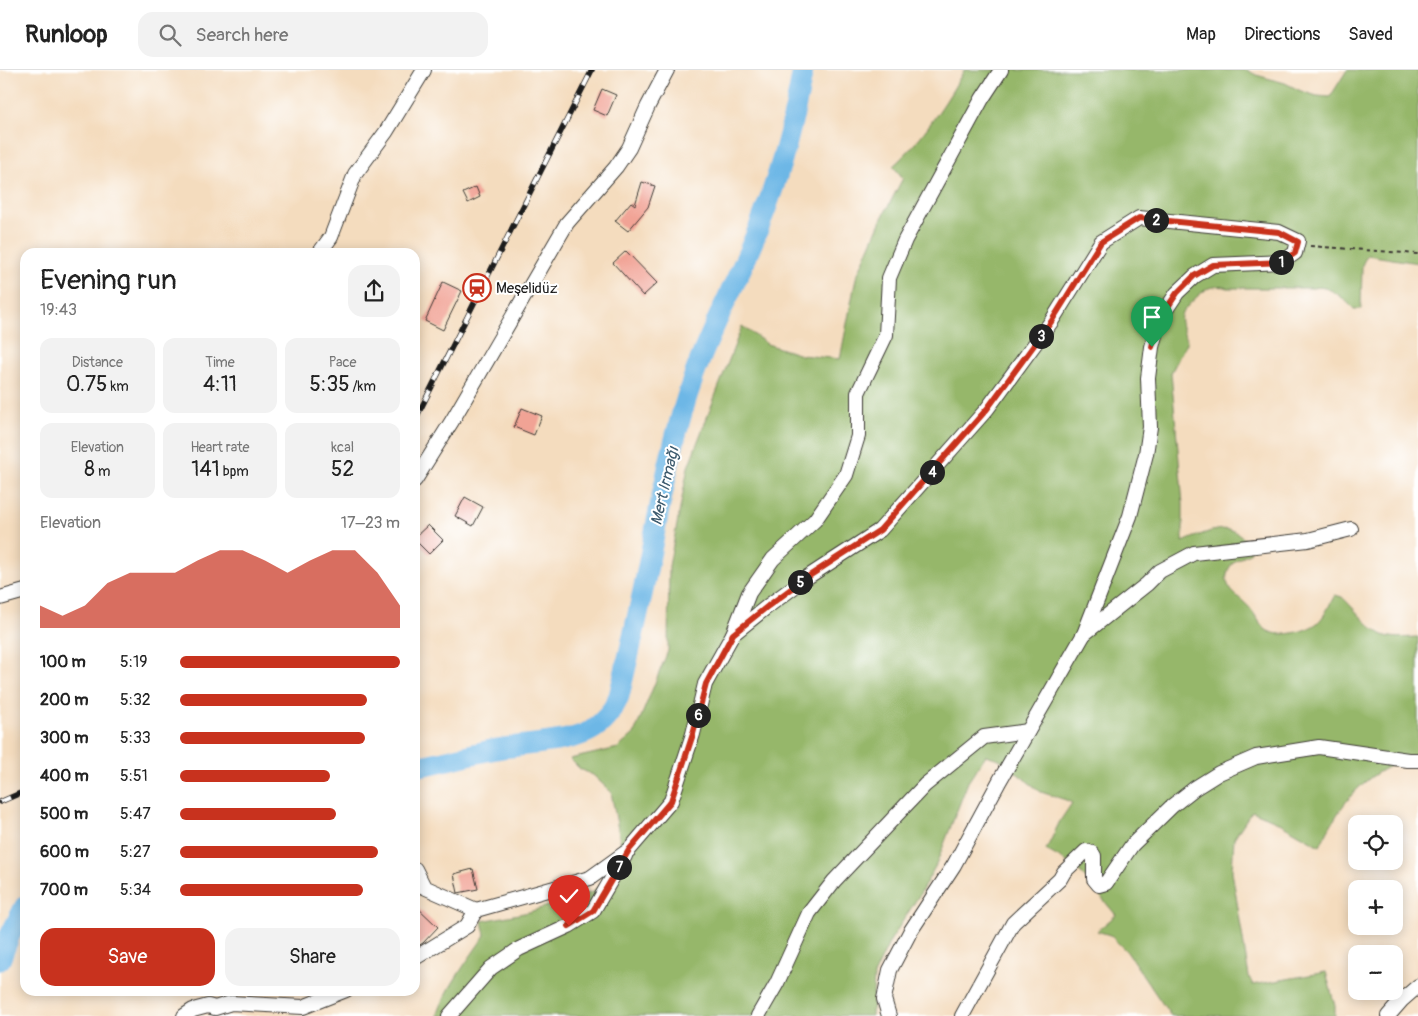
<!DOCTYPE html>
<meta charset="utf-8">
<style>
:root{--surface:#fff;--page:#f2f2f2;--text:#222;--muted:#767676;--line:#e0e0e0;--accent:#c8321e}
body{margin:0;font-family:Pangolin,sans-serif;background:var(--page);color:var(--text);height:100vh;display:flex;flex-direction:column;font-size:19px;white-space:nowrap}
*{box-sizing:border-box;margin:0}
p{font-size:16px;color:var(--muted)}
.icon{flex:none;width:28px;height:28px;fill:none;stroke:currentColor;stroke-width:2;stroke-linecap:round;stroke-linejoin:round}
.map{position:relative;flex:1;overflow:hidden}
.drawer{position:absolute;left:20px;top:178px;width:400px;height:748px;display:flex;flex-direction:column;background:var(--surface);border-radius:15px;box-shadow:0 2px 12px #0003}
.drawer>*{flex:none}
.tools{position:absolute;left:1348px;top:745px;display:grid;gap:10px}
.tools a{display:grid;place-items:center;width:55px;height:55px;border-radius:10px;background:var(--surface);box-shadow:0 2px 12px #0003;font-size:25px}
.pin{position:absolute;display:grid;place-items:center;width:42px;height:42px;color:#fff;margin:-51px -21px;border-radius:50% 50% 50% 0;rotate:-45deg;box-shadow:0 0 5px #0007}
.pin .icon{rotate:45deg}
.km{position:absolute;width:25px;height:25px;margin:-12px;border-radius:50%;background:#222;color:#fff;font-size:14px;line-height:25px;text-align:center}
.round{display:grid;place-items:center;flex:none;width:52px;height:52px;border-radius:15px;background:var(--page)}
.overview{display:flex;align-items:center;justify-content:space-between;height:85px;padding:0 20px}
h1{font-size:28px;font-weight:600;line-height:38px}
.metrics{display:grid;grid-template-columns:repeat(3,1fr);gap:8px;height:85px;padding:5px 20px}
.metrics div{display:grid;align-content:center;border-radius:12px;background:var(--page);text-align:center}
.metrics b{font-size:21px;font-weight:600}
.metrics small{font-size:14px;font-weight:400}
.metrics p{font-size:14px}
.chart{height:140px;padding:10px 20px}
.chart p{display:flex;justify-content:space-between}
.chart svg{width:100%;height:90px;margin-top:5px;fill:var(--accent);opacity:.7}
.button{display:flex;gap:10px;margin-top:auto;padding:10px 20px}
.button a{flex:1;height:58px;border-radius:15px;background:var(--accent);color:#fff;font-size:20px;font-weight:600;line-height:58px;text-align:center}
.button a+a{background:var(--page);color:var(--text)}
ul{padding:0 20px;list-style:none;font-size:16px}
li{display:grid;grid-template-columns:80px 60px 1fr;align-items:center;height:38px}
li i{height:12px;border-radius:6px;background:var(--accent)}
header{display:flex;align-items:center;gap:30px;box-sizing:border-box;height:70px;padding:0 25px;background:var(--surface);border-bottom:1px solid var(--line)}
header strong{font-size:24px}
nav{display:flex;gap:28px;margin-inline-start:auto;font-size:18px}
.search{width:350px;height:45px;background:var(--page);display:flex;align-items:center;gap:12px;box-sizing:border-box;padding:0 18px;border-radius:15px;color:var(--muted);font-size:19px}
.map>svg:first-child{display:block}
</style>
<header>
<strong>Runloop</strong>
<div class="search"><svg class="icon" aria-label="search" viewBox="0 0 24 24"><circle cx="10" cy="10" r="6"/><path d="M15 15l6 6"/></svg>Search here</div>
<nav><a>Map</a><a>Directions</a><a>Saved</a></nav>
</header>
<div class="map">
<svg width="1418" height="946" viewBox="0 0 1418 946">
<rect width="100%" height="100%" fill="#fff"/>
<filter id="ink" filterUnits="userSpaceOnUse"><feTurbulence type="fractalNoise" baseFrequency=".02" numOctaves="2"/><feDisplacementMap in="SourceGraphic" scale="10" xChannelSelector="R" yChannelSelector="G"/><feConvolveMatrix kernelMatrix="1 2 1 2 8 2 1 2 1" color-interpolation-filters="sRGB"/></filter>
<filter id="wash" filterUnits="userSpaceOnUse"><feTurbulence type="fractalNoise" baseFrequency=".0096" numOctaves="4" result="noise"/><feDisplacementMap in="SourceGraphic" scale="20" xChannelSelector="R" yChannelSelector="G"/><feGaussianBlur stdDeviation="1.12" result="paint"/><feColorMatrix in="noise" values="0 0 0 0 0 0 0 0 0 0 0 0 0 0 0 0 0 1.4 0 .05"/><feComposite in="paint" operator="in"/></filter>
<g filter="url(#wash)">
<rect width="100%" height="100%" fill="#f4dcbe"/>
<!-- forest -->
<path fill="#96b76b" stroke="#596a44" d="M964 0H1247L1256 5 1285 13 1301 21 1317 26 1330 27 1347 0H1418V193L1367 185 1362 195 1361 239H1354C1343 228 1329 214 1313 218H1228C1222 216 1215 216 1209 218 1203 220 1183 239 1181 245 1179 254 1185 264 1187 272L1171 303 1183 434V472C1209 461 1238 446 1251 482 1242 487 1229 492 1227 504 1224 520 1240 527 1249 537 1255 544 1259 553 1265 559 1277 569 1305 562 1316 554 1325 547 1329 535 1335 525L1342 527C1354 538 1371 561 1386 566 1396 569 1408 567 1418 567V686C1366 699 1342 730 1320 776L1276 751 1252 741 1234 768 1232 801 1249 907 1253 915 1326 902 1335 936V946H1171L1127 882 1110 865 1097 861 1116 845 1076 797 1046 780 1060 751 1072 733 1066 730 1041 722 999 689 986 685 968 712 936 795 920 824 890 871 874 905 872 946H437C446 918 469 889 485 865L482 851 529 842 592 822 627 794 623 786 611 722 593 705 580 699 570 689 618 678 634 664 668 581 669 496 688 397 742 256 767 274 801 285 840 289 856 208 881 150 903 108 893 96C918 75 949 29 964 0Z"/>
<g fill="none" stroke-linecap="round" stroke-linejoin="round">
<!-- river -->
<g stroke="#6db7e6" stroke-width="21">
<path d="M415 697C443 692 469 684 497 679 523 674 569 673 590 661 604 653 613 641 619 626 630 580 641 533 650 486 662 425 673 364 694 306 709 263 731 223 749 181 774 124 792 62 803 0"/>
<polyline points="0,890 10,865 25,836"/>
</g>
</g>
<g id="blocks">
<!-- building -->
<g fill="#f1a395">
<polygon points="602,19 616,25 607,46 593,40"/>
<polygon points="642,112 655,116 648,137 628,161 615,151 631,132 635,135"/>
<polygon points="476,117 480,127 468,133 463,123"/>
<polygon points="626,181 657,213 643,226 613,193"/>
<polygon points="443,212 462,221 443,260 425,251"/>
<polygon points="522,338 542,346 534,365 514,357"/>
<polygon points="465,427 483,437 473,456 455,446"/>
<polygon points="428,455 443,470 429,484 415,470 415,467"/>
<polygon points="473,799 478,819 458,823 454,804"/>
<polygon points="415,835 438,857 423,873 415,878"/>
</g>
</g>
</g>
<g filter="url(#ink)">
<use href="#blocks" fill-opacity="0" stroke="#3c3934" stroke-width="1"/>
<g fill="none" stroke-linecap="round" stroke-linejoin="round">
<defs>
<g id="minor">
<polyline points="320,182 331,167 355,104 386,62 424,0"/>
<polyline points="415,410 452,351 567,153 616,97 629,78 648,36 667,0"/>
<polyline points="0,528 25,521"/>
<polyline points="733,564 749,523 773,489 815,450 846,405 858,366 858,323 886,265 889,208 905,170 982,29 1001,0"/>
<polyline points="1084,564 1147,514 1160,501 1194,483 1308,470 1351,459"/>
<polyline points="415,799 424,817 476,840 590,808 629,780 671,731 693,664 705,614 733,564 768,536 806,508 880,460 987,339 1051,252 1101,172 1139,148 1279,162 1298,171 1295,183 1282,192 1213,195 1195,206 1177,223 1159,250 1152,277 1148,308 1150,357 1146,384 1130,446 1084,564 1000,710 954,795 910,862 890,900 884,929 889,946"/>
<polyline points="415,888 467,856 476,840"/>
<polyline points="184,946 193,940 208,936 215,938 231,933 303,937 346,920"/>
<polyline points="449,946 491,898 519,879 569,856 593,841 625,786"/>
<polyline points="758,946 777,913 809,843 834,811 925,715 984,667 1028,661"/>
<polyline points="962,946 1013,853 1060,809 1064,802 1086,781 1092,783 1094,786 1094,809 1099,815 1106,813 1132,775 1172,736 1195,718 1219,703 1256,687 1319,677 1408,690 1418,690"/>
<polyline points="1388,946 1402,930 1418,916"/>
</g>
</defs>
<!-- minor casing -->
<use href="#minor" stroke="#3c3934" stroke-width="16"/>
<!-- path -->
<polyline stroke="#3c3934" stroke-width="2" stroke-dasharray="4 4" stroke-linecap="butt" points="1310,176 1418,184"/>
<!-- minor -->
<use href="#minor" stroke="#fff" stroke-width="14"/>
<defs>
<g id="rail">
<polyline points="415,350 592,0"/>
<polyline points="0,732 25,721"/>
</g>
</defs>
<!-- rail casing -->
<use href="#rail" stroke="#1c1c1c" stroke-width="5.5"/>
<!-- rail -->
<use href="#rail" stroke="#fff" stroke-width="4" stroke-dasharray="11" stroke-linecap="butt"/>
</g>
</g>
<g fill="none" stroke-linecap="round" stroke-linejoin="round" filter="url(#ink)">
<defs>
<polyline id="route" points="569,856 593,841 629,780 671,731 693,664 706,614 733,564 768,536 806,508 880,460 987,339 1051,252 1101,172 1139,148 1279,162 1298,172 1295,183 1282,192 1213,195 1194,206 1177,223 1159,250 1152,277"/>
</defs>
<!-- route casing -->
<use href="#route" stroke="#fff" stroke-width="10"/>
<!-- route -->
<use href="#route" stroke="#c8321e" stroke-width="6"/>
</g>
<!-- icons -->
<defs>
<symbol id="station-ring" viewBox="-11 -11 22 22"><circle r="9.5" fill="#fff" stroke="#c8321e" stroke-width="1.5"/><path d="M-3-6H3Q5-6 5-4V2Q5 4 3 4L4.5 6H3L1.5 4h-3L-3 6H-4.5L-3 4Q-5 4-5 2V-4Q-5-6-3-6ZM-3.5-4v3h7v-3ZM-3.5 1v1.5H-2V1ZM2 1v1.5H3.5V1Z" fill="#c8321e"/></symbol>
</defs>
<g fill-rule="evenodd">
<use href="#station-ring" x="461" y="202" width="32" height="32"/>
</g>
<g text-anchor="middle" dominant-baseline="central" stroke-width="4" stroke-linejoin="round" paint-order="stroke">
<!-- poi labels -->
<g font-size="15" fill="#1c1c1c" stroke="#fff" text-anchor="start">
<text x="496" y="218">Meşelidüz</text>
</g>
<!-- water labels -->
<g font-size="16" font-style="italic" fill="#3c5a6d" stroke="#fff">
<text transform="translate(665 416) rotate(-77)">Mert Irmağı</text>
</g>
</g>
</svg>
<div class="tools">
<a><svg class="icon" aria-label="locate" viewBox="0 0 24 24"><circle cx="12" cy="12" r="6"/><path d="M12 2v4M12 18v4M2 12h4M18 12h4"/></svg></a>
<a>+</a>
<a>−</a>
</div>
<div class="pin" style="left:1152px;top:277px;background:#1e9e55"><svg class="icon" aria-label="arrive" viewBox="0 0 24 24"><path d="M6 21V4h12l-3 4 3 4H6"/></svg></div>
<div class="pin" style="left:569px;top:856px;background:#d93025"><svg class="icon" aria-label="check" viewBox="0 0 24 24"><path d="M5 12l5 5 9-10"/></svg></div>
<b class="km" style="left:1281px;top:192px">1</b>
<b class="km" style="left:1156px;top:150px">2</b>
<b class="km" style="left:1041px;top:266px">3</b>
<b class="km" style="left:932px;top:402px">4</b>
<b class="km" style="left:800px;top:512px">5</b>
<b class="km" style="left:698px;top:645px">6</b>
<b class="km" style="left:619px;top:797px">7</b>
<section class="drawer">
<div class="overview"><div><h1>Evening run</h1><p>19:43</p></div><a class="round"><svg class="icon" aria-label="share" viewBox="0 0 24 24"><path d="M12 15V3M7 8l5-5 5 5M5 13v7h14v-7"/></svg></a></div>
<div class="metrics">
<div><p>Distance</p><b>0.75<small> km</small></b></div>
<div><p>Time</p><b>4:11</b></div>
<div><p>Pace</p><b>5:35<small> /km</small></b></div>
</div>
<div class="metrics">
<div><p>Elevation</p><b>8<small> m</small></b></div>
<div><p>Heart rate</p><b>141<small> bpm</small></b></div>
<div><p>kcal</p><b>52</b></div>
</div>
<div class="chart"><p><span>Elevation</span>17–23 m</p>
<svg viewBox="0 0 160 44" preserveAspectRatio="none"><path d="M0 44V33L10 38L20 33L30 22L40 17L50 17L60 17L70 11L80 6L90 6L100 11L110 17L120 11L130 6L140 6L150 17L160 33V44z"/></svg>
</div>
<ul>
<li><b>100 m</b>5:19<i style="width:100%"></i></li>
<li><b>200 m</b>5:32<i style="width:85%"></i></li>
<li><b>300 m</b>5:33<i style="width:84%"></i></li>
<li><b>400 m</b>5:51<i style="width:68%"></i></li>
<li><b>500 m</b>5:47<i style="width:71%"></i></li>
<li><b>600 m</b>5:27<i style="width:90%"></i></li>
<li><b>700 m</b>5:34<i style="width:83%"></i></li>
</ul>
<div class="button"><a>Save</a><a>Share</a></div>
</section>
</div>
